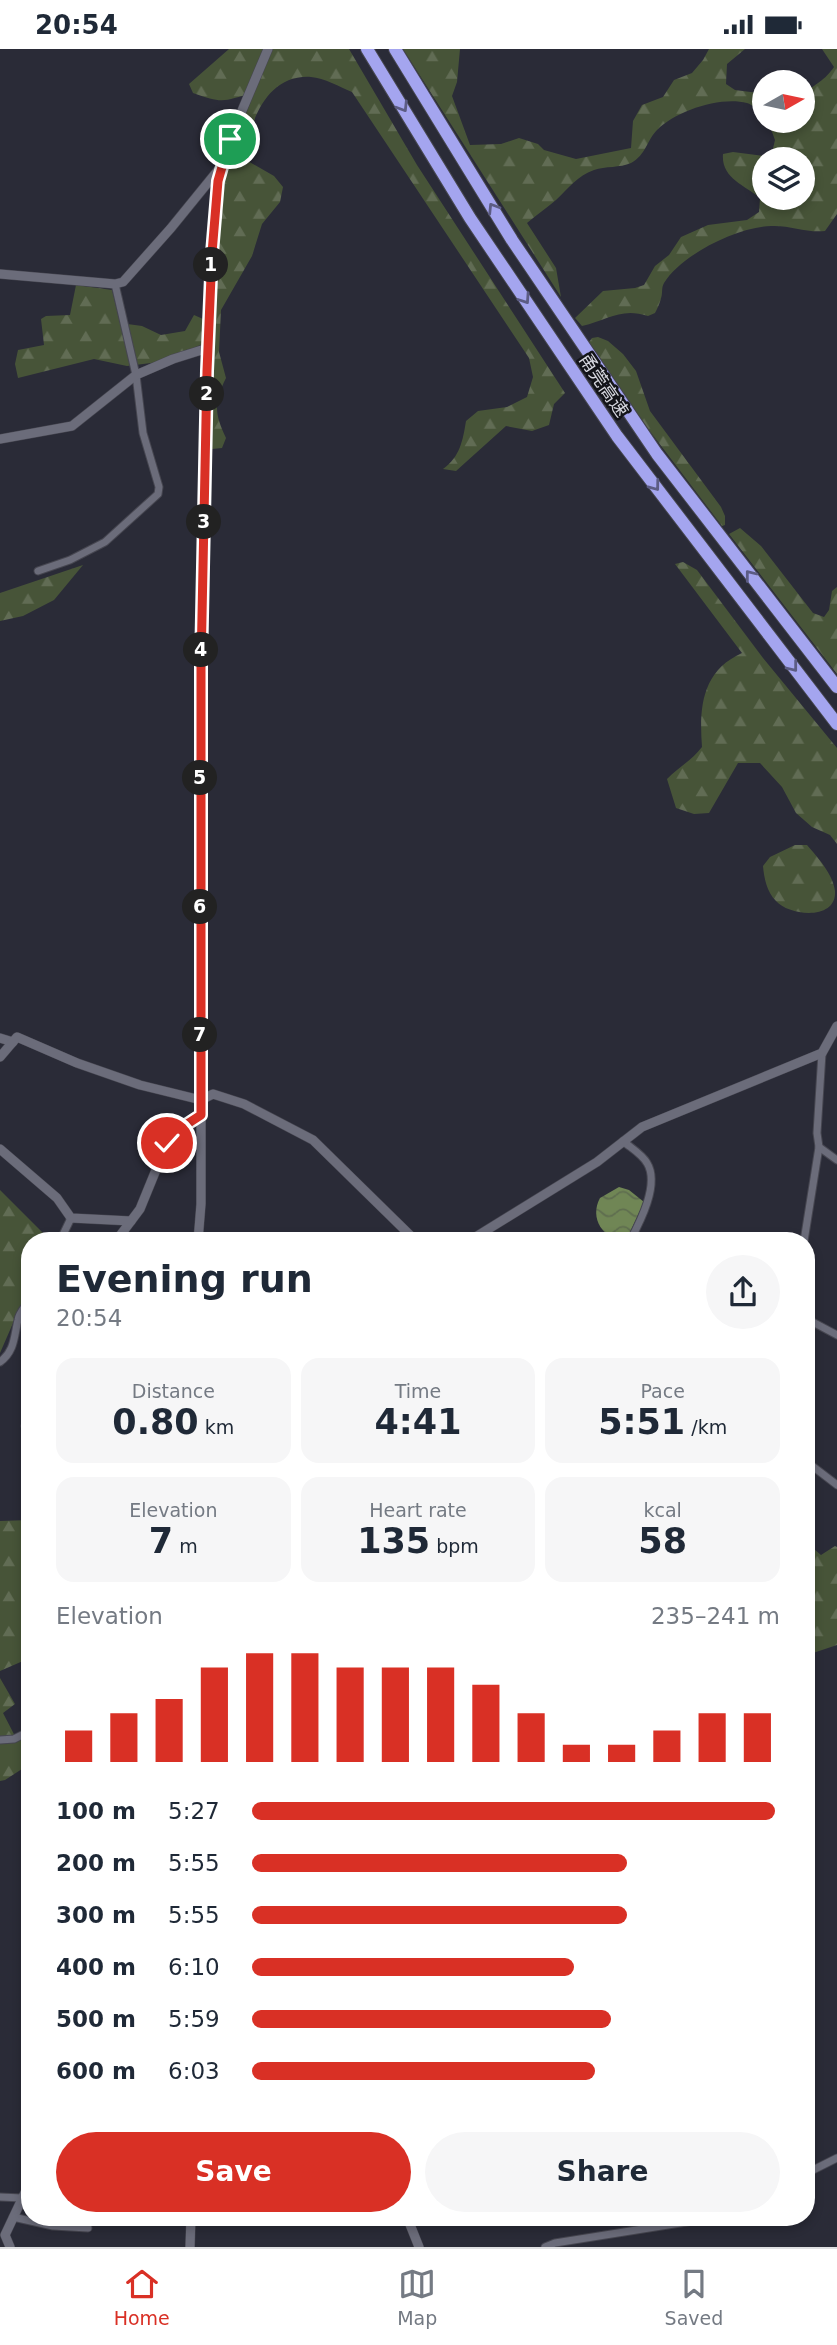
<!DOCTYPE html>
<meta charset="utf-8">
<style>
:root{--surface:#fff;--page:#f6f6f7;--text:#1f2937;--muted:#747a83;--line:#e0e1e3;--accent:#d93025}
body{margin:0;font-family:"DejaVu Sans","Noto Sans SC",sans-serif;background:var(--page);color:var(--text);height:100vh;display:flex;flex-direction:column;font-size:26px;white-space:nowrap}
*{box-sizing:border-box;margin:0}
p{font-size:23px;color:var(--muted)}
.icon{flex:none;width:38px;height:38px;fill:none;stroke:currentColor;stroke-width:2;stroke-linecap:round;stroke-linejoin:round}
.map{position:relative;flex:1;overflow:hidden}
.details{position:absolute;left:21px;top:1183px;width:794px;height:994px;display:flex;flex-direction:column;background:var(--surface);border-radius:28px;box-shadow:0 4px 10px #0003}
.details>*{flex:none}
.needle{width:46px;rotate:81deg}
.tools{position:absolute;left:752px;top:21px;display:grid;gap:14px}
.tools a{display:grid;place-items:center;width:63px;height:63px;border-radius:50%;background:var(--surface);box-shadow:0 4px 10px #0003;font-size:35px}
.pin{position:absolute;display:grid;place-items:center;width:60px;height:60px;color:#fff;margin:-30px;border:4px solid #fff;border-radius:50%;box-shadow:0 2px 7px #0007}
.km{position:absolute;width:35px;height:35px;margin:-18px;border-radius:50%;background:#222;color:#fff;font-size:19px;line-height:35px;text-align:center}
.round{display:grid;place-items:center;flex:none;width:74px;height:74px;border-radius:37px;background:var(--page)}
.head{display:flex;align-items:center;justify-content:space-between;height:119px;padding:0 35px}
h1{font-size:38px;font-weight:800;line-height:52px}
.figures{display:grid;grid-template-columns:repeat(3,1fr);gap:10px;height:119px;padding:7px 35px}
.figures div{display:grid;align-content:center;border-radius:18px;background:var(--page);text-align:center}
.figures b{font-size:35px;font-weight:800}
.figures small{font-size:19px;font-weight:400}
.figures p{font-size:19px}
.chart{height:196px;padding:14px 35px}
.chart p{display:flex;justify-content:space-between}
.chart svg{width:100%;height:126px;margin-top:7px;stroke:var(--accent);stroke-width:6}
.primary-button{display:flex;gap:14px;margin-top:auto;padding:14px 35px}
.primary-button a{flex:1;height:80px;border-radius:42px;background:var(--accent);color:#fff;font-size:28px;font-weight:800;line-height:80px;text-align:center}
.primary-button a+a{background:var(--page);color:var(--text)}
ul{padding:0 35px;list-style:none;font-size:23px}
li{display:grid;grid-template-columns:112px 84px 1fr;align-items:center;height:52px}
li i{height:18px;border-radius:9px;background:var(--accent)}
.status{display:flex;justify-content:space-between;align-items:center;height:49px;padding:0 35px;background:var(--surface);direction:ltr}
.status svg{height:19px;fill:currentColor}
.menu{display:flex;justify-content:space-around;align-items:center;height:98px;border-top:2px solid var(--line);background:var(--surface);font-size:19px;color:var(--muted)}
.menu a{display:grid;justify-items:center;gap:4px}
.menu .selected{color:var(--accent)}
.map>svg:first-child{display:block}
</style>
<div class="status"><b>20:54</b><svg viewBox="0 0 49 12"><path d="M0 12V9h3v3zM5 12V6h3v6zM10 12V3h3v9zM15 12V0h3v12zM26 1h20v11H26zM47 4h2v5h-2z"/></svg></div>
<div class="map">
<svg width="837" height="2198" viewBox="0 0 837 2198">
<defs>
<pattern id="forest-firs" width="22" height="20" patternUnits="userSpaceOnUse" patternTransform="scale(1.75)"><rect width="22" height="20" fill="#475438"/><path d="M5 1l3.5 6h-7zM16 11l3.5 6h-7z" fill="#616c54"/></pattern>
<pattern id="water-waves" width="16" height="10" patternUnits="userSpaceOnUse" patternTransform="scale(1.75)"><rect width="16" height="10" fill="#708655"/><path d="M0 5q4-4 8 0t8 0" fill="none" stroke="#5f6e4f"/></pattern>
</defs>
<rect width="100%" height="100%" fill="#2a2b37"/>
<!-- forest -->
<g fill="url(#forest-firs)" fill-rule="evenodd">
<path d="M229 0H349L417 116 565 344 554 355 549 376 532 382 506 377 456 422 443 420C460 408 463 391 466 372L478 362 507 358 527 348 533 328 529 309 352 43C340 38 324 29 311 28 266 25 248 75 246 111L274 127 283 138 280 153 262 175 252 207 221 261 219 303 226 329C214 353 214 364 226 389L222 399 212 400 214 265 221 156 230 105 254 44C224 51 225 56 193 44L189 35Z"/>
<path d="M403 0H460L457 33 452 47 470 96 501 95 519 89 538 95 544 101 576 110 631 99 633 72 642 56 663 48 674 31 692 24 703 11 709 0H745L727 15 726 35 735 41 765 45V66C760 62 753 56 747 54 720 47 676 62 657 81 647 91 646 106 631 114 620 119 605 117 594 121 577 127 569 139 556 151 547 159 536 166 527 174L556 219 561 248Z"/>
<path d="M822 0H837V165L825 182C806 184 790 176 771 177 738 178 682 205 664 234 661 239 663 244 661 249 660 254 657 260 655 264L648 267C621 258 608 271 582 277L575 269 603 242 635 239 644 236 655 217 669 206 681 188 708 176 747 171 759 163 760 149C744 136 721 129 723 105L733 103 771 108 775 91 768 72H780L781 74 795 76 797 72H803C803 29 815 45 834 18ZM765 110H803V149H765Z"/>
<polygon points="76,236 112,241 120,274 142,277 161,286 185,282 194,266 203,270 203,295 159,313 127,317 94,310 18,329 15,315 18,301 44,296 41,270 46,267 70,266"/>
<polygon points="598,288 608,292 623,305 636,322 650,362 721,458 725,467 725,476 722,477 649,381 589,293 592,289"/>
<polygon points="740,479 761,497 813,564 824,568 829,561 832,542 837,538 837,625 729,485"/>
<path d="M683 513 697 521 763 609 837 699V795L830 786 812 778 796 764 782 738 760 714H738L709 764 694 765 676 759 667 730C679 718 692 711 702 698 699 658 702 622 742 604L675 515Z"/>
<polygon points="83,516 54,551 23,567 0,572 0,544"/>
<path d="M795 796H807C818 809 833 825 835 842 837 872 789 867 776 852 767 843 764 829 763 817L770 808Z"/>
<polygon points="0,1141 50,1191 30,1192 30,1235 0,1304"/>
<polygon points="30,1471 30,1614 23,1612 0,1622 0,1472"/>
<polygon points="807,1494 821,1506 835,1497 837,1498 837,1596 807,1606"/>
<polygon points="0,1629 15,1655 3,1664 17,1691 26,1688 22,1720 5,1731 0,1732"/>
</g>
<!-- water -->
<path fill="url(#water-waves)" d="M619 1138 629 1141 644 1153 626 1192C603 1191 589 1169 600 1149Z"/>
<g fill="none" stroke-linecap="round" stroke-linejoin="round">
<defs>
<g id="minor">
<polyline points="38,522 70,511 105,493 158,445 159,438 143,384 136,326 115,235"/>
<polyline points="822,1004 817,1084 819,1098 837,1111"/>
<path d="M623 1092C631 1099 642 1105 647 1114 660 1135 640 1173 630 1192"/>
<polyline points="60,1192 71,1169"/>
<polyline points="804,1192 819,1098"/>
<polyline points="807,1270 837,1286"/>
<path d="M0 1313C15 1302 14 1287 18 1271 19 1263 26 1257 30 1250"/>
<polyline points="25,1377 30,1377"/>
<polyline points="807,1413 837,1436"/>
<polyline points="0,1691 14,1690 30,1682"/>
<polyline points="807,2124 837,2109"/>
<polyline points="0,2148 22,2149"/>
<polyline points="13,2168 53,2177 88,2179"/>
<polyline points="545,2198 555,2194 718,2168"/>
</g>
<g id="tertiary">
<polyline points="0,225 115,235 123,233 171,179 219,120"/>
<polyline points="0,390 72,377 136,326 173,310 208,299"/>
<polyline points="0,989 13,993"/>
<polyline points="0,1008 17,988 77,1014 140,1036 201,1051 213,1045 244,1055 313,1091 416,1192"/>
<polyline points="0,1100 57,1149 71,1169 131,1172"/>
<polyline points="116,1192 140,1160 167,1094 181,1079 201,1066"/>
<polyline points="198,1192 201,1155 201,616 212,204 218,132 230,90 268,0"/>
<polyline points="469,1192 597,1113 642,1078 822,1004 837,977"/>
<polyline points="407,2168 419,2198"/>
<polyline points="10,2198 5,2186 30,2133"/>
<polyline points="190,2198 191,2168"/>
</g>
<g id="motorway">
<polyline points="367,0 470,169 617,387 837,675"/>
<polyline points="395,0 512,191 657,405 837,638"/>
</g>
</defs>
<!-- minor casing -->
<use href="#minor" stroke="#464650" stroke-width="9"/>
<!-- tertiary casing -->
<use href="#tertiary" stroke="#464650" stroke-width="10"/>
<!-- motorway casing -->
<use href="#motorway" stroke="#464650" stroke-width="14"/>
<!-- minor -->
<use href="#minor" stroke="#6b6c7a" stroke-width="7"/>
<!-- tertiary -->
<use href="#tertiary" stroke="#6b6c7a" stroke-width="9"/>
<!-- motorway -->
<use href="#motorway" stroke="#a4a5ef" stroke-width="12"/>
</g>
<!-- one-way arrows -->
<defs><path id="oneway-chevron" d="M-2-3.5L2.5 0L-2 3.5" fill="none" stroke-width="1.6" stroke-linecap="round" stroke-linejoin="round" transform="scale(1.75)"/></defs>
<g stroke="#5c5c84">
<use href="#oneway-chevron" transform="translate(403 58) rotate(58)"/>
<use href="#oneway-chevron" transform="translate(493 159) rotate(-122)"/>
<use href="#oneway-chevron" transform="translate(525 250) rotate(56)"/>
<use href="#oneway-chevron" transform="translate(655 437) rotate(53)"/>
<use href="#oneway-chevron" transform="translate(750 526) rotate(-128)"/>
<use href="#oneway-chevron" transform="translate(793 618) rotate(52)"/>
</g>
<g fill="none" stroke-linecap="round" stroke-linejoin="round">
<defs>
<polyline id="route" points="167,1094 181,1079 201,1066 201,616 207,322 212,204 218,132 230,90"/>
</defs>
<!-- route casing -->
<use href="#route" stroke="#fff" stroke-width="14"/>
<!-- route -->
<use href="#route" stroke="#d93025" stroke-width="9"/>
</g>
<g text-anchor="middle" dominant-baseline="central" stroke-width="5" stroke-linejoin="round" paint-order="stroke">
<!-- street labels -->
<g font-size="18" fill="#d6d7df" stroke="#131419">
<text transform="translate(604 336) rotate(56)">甬莞高速</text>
</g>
</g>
</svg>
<div class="tools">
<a><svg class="needle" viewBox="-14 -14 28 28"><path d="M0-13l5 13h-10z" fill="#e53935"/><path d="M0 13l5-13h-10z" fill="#747a83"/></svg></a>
<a><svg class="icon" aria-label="layers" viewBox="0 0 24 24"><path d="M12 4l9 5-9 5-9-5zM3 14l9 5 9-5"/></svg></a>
</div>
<div class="pin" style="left:230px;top:90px;background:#1e9e55"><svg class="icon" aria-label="arrive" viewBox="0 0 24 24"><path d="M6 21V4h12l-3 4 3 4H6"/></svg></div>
<div class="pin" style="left:167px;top:1094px;background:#d93025"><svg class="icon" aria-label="check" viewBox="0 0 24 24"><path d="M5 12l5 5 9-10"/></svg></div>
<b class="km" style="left:211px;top:216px">1</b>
<b class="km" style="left:207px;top:345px">2</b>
<b class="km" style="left:204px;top:473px">3</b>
<b class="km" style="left:201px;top:601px">4</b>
<b class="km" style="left:200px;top:729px">5</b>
<b class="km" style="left:200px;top:858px">6</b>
<b class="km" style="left:200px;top:986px">7</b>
<section class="details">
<div class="head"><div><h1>Evening run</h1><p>20:54</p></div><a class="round"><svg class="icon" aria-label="share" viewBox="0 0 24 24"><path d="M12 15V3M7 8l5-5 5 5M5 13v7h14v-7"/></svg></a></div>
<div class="figures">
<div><p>Distance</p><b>0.80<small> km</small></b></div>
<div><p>Time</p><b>4:41</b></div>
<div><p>Pace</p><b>5:51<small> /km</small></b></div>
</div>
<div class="figures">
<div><p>Elevation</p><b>7<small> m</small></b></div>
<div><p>Heart rate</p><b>135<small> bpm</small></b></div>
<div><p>kcal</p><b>58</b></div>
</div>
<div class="chart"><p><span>Elevation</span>235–241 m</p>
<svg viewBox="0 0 160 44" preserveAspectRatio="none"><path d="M5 44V33M15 44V27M25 44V22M35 44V11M45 44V6M55 44V6M65 44V11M75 44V11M85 44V11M95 44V17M105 44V27M115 44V38M125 44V38M135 44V33M145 44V27M155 44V27"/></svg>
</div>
<ul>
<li><b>100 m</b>5:27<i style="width:99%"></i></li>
<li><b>200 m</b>5:55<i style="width:71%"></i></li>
<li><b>300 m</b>5:55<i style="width:71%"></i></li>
<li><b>400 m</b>6:10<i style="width:61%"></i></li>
<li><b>500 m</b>5:59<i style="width:68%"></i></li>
<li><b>600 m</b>6:03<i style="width:65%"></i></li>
</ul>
<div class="primary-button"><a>Save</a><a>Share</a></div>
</section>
</div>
<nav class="menu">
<a class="selected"><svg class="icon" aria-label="home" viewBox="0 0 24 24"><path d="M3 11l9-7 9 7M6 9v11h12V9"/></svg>Home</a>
<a><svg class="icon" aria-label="map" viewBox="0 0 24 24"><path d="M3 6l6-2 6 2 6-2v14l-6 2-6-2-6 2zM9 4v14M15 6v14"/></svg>Map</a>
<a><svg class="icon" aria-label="saved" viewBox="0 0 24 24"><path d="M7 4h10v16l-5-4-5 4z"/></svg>Saved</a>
</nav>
